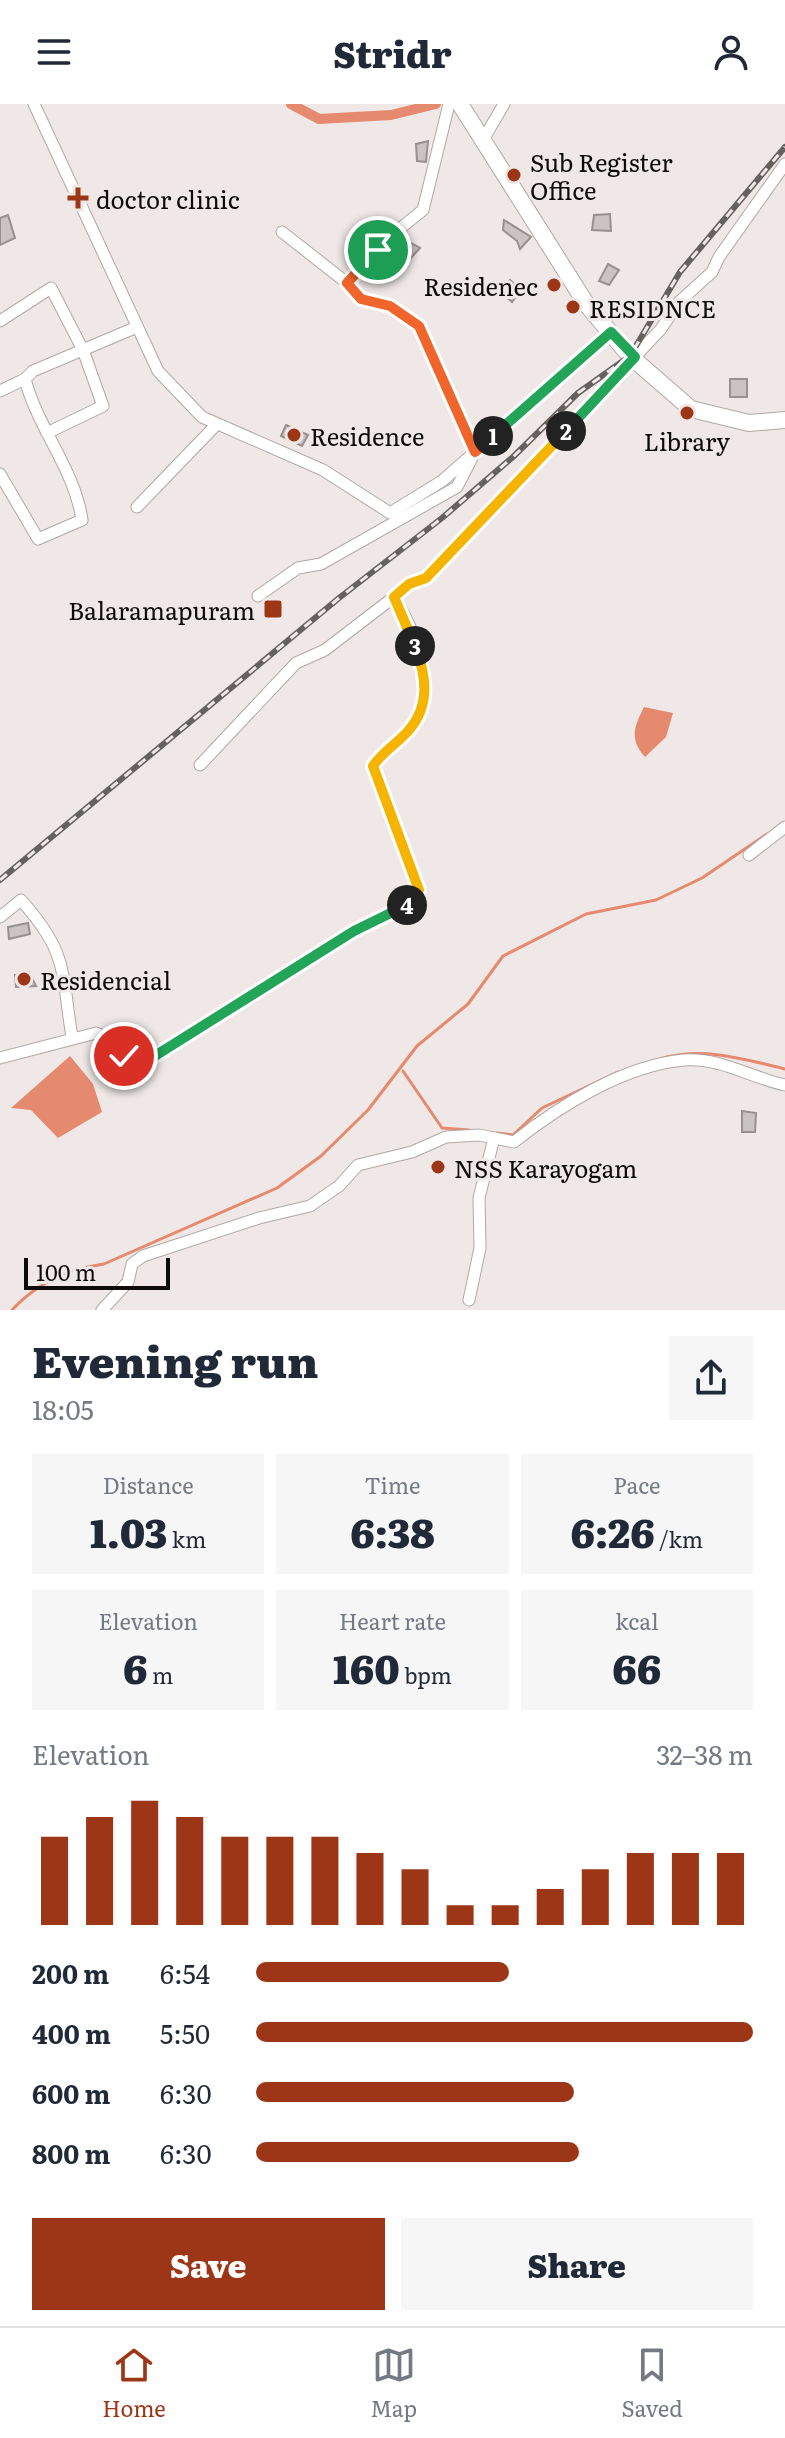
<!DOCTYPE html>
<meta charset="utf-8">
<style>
:root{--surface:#fff;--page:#f6f6f7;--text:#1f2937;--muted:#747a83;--line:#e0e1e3;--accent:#9d3616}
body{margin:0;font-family:Literata,serif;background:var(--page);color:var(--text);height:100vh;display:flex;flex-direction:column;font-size:30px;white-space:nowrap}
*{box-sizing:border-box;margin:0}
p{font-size:26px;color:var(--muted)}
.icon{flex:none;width:44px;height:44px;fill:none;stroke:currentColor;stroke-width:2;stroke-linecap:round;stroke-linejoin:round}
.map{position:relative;height:1206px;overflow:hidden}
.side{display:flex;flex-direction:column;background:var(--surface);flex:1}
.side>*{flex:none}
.scale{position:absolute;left:24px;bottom:20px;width:146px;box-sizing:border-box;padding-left:8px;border:4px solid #0e0c0b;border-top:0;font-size:22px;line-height:28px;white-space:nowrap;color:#0e0c0b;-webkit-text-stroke:6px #efe8e6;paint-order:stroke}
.pin{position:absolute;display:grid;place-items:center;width:68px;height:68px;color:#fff;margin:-34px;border:4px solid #fff;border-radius:50%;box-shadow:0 2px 8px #0007}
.km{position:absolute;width:40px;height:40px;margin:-20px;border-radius:50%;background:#222;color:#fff;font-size:22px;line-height:40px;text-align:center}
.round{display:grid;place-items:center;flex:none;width:84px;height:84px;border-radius:0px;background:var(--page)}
.summary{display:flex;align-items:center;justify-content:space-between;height:136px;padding:0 32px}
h1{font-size:44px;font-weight:800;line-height:60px}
.metrics{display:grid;grid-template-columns:repeat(3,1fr);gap:12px;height:136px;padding:8px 32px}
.metrics div{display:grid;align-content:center;border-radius:0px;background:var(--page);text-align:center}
.metrics b{font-size:40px;font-weight:800}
.metrics small{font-size:22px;font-weight:400}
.metrics p{font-size:22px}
.chart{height:224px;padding:16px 32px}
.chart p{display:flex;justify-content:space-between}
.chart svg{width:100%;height:144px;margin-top:8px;stroke:var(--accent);stroke-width:6}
.primary-button{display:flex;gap:16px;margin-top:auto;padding:16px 32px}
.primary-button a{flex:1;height:92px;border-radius:0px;background:var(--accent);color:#fff;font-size:32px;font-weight:800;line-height:92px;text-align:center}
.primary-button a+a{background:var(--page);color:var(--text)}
ul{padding:0 32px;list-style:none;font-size:26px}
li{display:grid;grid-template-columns:128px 96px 1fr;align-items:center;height:60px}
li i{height:20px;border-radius:10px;background:var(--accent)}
header{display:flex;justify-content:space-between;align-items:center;height:104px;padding:0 32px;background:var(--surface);font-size:36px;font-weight:800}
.tab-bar{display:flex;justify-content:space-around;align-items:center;height:112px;border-top:2px solid var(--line);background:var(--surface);font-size:22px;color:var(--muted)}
.tab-bar a{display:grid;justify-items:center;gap:4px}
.tab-bar .active{color:var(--accent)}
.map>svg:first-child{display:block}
</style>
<header><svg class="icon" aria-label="menu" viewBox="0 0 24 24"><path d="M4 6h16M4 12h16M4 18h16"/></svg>Stridr<svg class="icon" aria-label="person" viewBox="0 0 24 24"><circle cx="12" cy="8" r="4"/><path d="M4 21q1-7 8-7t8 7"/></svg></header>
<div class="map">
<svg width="785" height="1206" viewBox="0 0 785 1206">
<rect width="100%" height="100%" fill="#efe8e6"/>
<!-- water -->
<g fill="#e5896f">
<path d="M644 603 673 609 666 633 645 653C629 635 634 623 644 603Z"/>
<polygon points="70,952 93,980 102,1008 58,1034 31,1006 11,1004"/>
</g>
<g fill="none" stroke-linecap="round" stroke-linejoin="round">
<!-- stream -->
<g stroke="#e5896f" stroke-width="3">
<path d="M660 955C701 942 744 955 785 965"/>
<polyline points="403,967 442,1024 469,1026"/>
<polyline points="497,1029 513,1031 542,1004 618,968"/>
<path d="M12 1206C36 1180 69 1165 104 1160L277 1084 321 1052 368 1006 417 942 468 900 503 852 586 810 656 796 702 774 767 730"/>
</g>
<!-- canal -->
<polyline stroke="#e5896f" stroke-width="10" points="291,0 319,15 391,11 436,0"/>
</g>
<!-- building -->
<g fill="#c9c3c1" stroke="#97908e" stroke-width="2">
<polygon points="428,37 426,58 417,57 416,40"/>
<polygon points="610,110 611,127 592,126 594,111"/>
<polygon points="8,111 15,134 0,141 0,114"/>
<polygon points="504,116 531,133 520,145 517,137 503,126"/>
<polygon points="402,134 420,144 408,157 393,147"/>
<polygon points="608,160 619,166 609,181 599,177"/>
<polygon points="510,176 521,186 512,198 500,187"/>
<rect x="730" y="275" width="17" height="18"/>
<polygon points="286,321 308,331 302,342 281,332"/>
<polygon points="28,819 30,830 9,835 8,823"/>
<polygon points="29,868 36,882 16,883 15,871"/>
<polygon points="742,1007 756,1009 755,1028 742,1028"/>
</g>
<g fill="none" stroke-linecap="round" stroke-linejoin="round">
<defs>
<g id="street">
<polyline points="34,0 158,267 202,313 323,366 390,409 442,377 611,228"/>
<polyline points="483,36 504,0"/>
<polyline points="282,128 347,179"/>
<polyline points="0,217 51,184 83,246 103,302 47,329"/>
<polyline points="0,287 25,275"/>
<path d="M0 370 38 435 82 416C75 366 38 325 25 275L33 267 137 223"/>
<polyline points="137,403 217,320"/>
<polyline points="258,492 298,464 321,460 457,383 475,348 419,222 390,202 361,195 347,179 397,127 423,106 449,0"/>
<polyline points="200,661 296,559 325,546 394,493"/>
<polyline points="749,751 785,723"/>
<path d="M0 813 21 796C69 850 61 867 72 933"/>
<path d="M0 954 96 929 113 936 132 961 142 960 354 827 405 803 419 786 373 662C382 647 396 640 408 627 441 591 417 530 394 493L409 480 426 474 661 225 679 198 712 168 719 153 785 60"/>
<polyline points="469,1196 480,1144 479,1094 494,1034"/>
<path d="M102 1206 128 1178 132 1160 143 1152 259 1114 310 1102 339 1082 358 1061 412 1048 446 1033 479 1031 514 1038C559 1002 625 961 684 956 719 953 752 974 785 981"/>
</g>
<polyline id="secondary" points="460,0 587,201 630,252 691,305 749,319 785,316"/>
</defs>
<!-- street casing -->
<use href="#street" stroke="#afa8a6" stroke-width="13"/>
<!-- secondary casing -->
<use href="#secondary" stroke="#afa8a6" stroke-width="18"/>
<!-- street -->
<use href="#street" stroke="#fff" stroke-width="11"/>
<!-- secondary -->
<use href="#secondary" stroke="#fff" stroke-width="16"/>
<defs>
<polyline id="rail" points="0,776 339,494 442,414 513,353 578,289 630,252 680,168 785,43"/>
</defs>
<!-- rail casing -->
<use href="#rail" stroke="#65615f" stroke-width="6"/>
<!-- rail -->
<use href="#rail" stroke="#efe8e6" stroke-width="3" stroke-dasharray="9" stroke-linecap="butt"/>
</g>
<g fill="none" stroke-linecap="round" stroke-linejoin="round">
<defs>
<polyline id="split-1" points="378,146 347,179 361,195 390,202 419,222 475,348 493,332"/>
<polyline id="split-2" points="493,332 611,228 635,253 566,327"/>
<polyline id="split-3" points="415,542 394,493 409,480 426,474 566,327"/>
<path id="split-4" d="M407 801 419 786 373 662C383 647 397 640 409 626 431 600 426 571 415 542"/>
<polyline id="split-5" points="124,952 132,961 142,960 354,827 407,801"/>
</defs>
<!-- split-1 casing -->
<use href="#split-1" stroke="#fff" stroke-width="16"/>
<!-- split-2 casing -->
<use href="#split-2" stroke="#fff" stroke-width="16"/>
<!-- split-3 casing -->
<use href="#split-3" stroke="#fff" stroke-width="16"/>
<!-- split-4 casing -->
<use href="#split-4" stroke="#fff" stroke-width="16"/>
<!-- split-5 casing -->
<use href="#split-5" stroke="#fff" stroke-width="16"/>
<!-- split-1 -->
<use href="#split-1" stroke="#f0652b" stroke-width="10"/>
<!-- split-2 -->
<use href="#split-2" stroke="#22a559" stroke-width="10"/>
<!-- split-3 -->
<use href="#split-3" stroke="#f5b400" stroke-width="10"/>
<!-- split-4 -->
<use href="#split-4" stroke="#f5b400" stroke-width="10"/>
<!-- split-5 -->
<use href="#split-5" stroke="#22a559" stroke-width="10"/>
</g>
<!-- markers -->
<g fill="#9d3616" stroke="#efe8e6" stroke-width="3">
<circle cx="514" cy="71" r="8"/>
<path d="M74 82h8v8h8v8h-8v8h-8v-8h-8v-8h8z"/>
<circle cx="554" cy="181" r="8"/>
<circle cx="573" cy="203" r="8"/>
<circle cx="687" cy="309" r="8"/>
<circle cx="294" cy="331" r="8"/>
<rect x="263" y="495" width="20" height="20" rx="4"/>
<circle cx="24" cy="875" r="8"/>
<circle cx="438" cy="1063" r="8"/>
</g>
<g text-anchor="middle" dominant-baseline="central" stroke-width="6" stroke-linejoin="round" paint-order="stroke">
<!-- poi labels -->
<g font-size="24" fill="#0e0c0b" stroke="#efe8e6" text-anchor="start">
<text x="530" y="57">Sub Register<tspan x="530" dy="28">Office</tspan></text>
<text x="96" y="94">doctor clinic</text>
<text x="538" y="181" text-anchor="end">Residenec</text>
<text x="589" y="203">RESIDNCE</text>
<text x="310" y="331">Residence</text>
<text x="687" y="336" text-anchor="middle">Library</text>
<text x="255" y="505" text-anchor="end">Balaramapuram</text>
<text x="40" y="875">Residencial</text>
<text x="454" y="1063">NSS Karayogam</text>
</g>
</g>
</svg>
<div class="scale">100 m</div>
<div class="pin" style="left:378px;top:146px;background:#1e9e55"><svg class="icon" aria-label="arrive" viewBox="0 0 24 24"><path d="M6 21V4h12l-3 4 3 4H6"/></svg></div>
<div class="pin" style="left:124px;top:952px;background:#d93025"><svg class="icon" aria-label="check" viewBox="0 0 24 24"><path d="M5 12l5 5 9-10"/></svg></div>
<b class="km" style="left:493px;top:332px">1</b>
<b class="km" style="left:566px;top:327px">2</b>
<b class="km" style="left:415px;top:542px">3</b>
<b class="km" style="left:407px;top:801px">4</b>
</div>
<section class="side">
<div class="summary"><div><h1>Evening run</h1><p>18:05</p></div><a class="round"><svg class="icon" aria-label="share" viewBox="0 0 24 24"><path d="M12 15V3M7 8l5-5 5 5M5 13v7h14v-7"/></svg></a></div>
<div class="metrics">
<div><p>Distance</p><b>1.03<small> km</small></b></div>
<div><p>Time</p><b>6:38</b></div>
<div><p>Pace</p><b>6:26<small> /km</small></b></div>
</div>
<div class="metrics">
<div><p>Elevation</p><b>6<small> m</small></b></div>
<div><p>Heart rate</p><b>160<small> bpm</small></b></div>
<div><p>kcal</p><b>66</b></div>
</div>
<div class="chart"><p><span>Elevation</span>32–38 m</p>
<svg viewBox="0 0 160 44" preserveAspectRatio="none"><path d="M5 44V17M15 44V11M25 44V6M35 44V11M45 44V17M55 44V17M65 44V17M75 44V22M85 44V27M95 44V38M105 44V38M115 44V33M125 44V27M135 44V22M145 44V22M155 44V22"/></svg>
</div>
<ul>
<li><b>200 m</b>6:54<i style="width:51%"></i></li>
<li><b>400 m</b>5:50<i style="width:100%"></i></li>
<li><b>600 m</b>6:30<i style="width:64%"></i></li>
<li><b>800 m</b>6:30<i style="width:65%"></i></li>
</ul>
<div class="primary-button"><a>Save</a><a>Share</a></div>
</section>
<nav class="tab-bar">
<a class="active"><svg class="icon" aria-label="home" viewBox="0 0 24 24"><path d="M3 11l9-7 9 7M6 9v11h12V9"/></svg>Home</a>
<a><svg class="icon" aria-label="map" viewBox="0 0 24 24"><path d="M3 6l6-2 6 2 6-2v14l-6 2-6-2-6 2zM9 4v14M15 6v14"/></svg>Map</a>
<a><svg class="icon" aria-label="saved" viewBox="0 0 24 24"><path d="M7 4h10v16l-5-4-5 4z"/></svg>Saved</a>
</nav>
